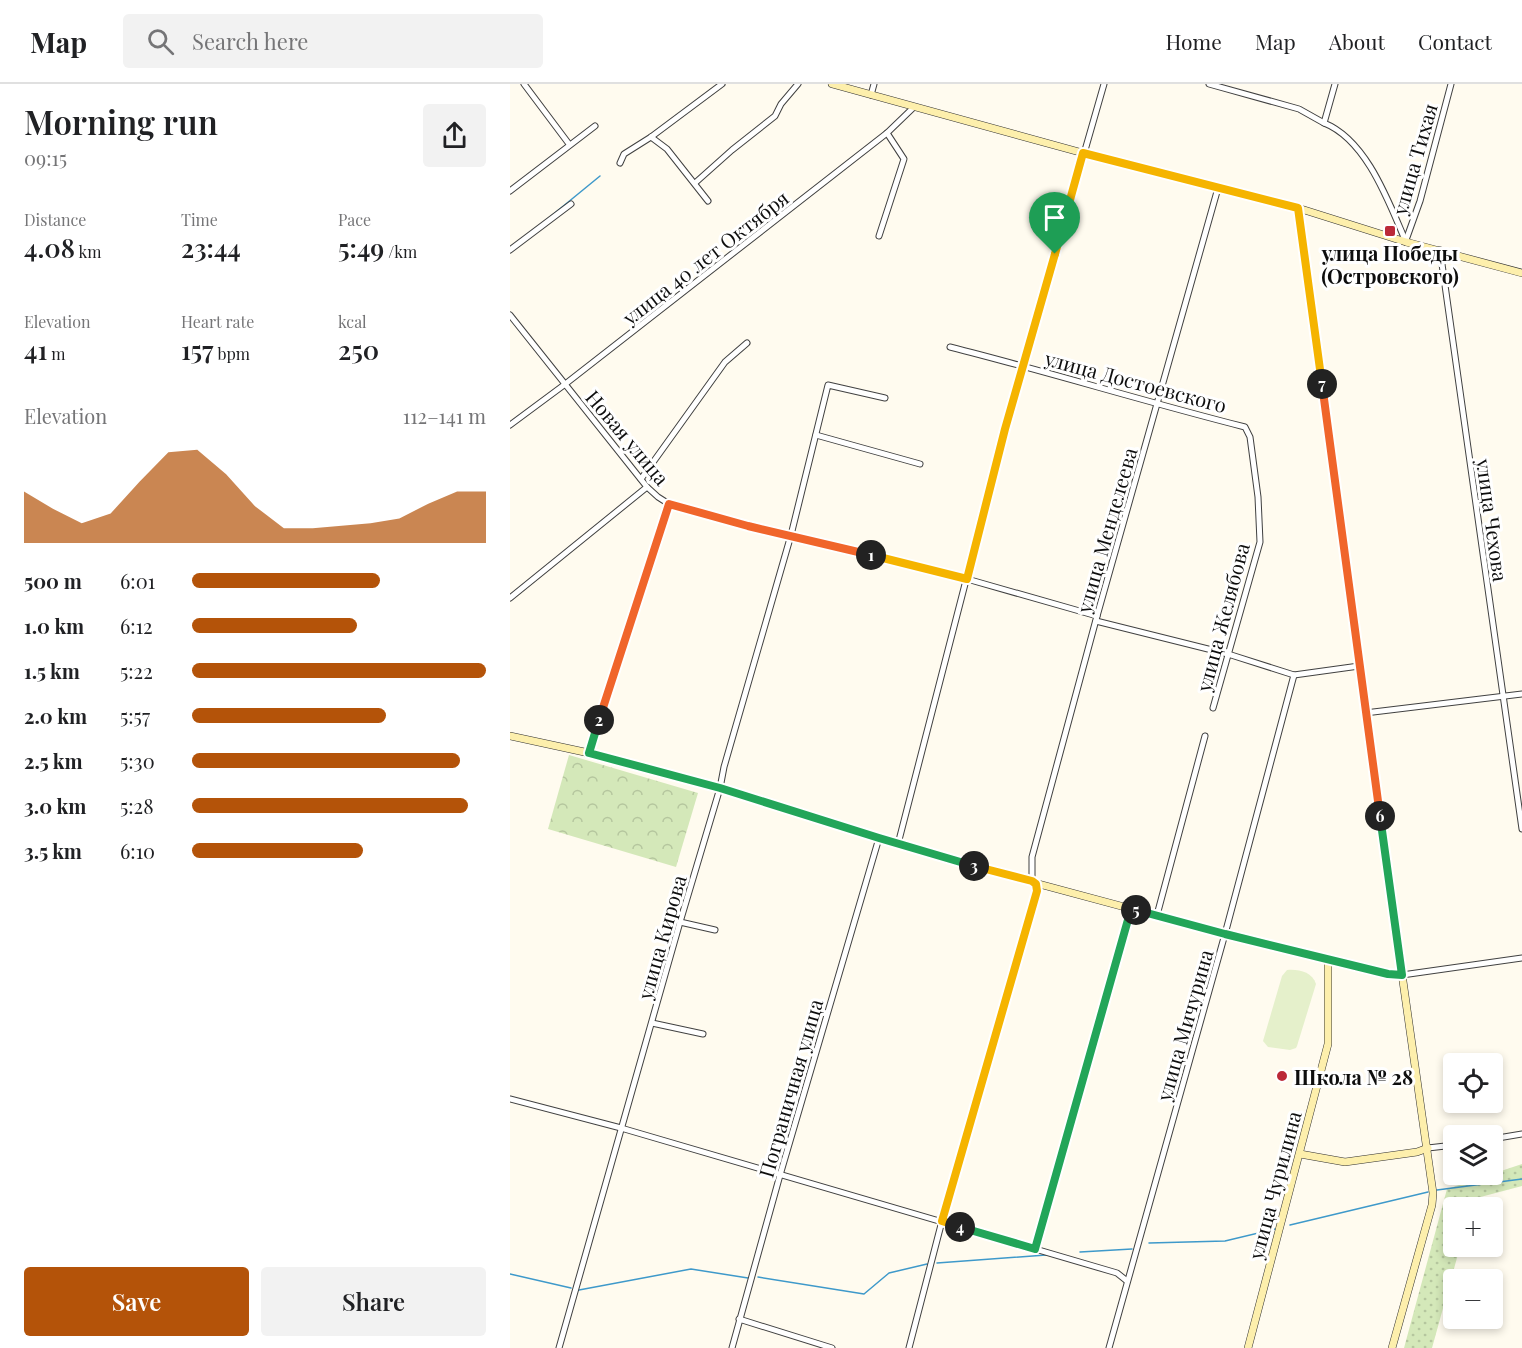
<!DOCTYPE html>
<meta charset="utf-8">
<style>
:root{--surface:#fff;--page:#f2f2f2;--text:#202124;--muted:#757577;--line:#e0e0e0;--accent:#b45309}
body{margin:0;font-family:"Playfair Display",serif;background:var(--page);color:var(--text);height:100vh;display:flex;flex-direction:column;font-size:22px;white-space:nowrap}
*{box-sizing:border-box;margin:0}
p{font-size:20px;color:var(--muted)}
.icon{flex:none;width:33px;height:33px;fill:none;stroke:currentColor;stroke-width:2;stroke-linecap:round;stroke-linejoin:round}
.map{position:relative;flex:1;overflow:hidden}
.drawer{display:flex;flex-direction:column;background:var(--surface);width:510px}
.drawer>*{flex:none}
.fabs{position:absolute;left:933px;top:969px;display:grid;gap:12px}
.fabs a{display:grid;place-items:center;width:60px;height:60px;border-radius:6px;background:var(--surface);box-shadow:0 3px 9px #0003;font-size:30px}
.pin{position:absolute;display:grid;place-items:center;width:51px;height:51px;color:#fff;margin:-62px -26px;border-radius:50% 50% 50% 0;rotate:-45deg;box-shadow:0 0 6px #0007}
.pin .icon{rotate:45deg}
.km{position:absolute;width:30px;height:30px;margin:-15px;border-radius:50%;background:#222;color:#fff;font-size:16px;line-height:30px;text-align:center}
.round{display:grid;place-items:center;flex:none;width:63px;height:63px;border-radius:6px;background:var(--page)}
.head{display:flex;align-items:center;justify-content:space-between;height:102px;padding:0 24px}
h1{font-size:33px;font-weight:600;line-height:45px}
.metrics{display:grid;grid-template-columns:repeat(3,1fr);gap:9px;height:102px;padding:6px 24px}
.metrics div{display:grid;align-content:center}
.metrics b{font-size:26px;font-weight:600}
.metrics small{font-size:16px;font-weight:400}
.metrics p{font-size:16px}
.chart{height:168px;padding:12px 24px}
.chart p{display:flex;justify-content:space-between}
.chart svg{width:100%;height:108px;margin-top:6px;fill:var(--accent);opacity:.7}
.primary-button{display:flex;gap:12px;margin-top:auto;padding:12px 24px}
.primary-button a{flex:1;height:69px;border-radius:6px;background:var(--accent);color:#fff;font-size:24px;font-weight:600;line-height:69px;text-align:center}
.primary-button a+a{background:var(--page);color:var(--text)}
ul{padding:0 24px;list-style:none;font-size:20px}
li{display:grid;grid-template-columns:96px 72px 1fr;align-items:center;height:45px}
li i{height:15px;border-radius:8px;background:var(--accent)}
header{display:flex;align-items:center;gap:36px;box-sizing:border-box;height:84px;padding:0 30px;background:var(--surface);border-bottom:2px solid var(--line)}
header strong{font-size:28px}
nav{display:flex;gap:33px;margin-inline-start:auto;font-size:21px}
.search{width:420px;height:54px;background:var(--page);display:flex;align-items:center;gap:15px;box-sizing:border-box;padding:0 21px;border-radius:6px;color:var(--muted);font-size:22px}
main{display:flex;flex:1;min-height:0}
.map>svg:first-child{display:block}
</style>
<header>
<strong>Map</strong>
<div class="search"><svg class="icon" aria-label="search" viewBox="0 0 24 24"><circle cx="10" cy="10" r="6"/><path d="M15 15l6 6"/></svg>Search here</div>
<nav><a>Home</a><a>Map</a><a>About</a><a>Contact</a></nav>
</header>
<main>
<section class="drawer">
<div class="head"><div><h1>Morning run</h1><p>09:15</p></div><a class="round"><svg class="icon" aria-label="share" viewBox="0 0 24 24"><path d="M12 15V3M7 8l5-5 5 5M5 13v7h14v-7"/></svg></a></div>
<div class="metrics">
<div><p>Distance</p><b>4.08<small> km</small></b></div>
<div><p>Time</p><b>23:44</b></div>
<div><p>Pace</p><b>5:49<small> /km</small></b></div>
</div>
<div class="metrics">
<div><p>Elevation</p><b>41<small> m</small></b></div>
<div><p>Heart rate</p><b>157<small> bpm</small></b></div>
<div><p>kcal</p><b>250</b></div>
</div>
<div class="chart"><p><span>Elevation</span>112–141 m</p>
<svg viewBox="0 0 160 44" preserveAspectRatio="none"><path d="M0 44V23L10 30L20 36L30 32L40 19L50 7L60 6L70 16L80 29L90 38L100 38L110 37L120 36L130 34L140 28L150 23L160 23V44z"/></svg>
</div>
<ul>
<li><b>500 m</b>6:01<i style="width:64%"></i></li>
<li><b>1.0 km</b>6:12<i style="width:56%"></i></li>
<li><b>1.5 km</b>5:22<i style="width:100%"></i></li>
<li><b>2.0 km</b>5:57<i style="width:66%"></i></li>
<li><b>2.5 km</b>5:30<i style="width:91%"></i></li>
<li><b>3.0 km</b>5:28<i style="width:94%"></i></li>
<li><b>3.5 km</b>6:10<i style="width:58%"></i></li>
</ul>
<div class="primary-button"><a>Save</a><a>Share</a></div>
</section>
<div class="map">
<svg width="1012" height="1264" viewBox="0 0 1012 1264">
<defs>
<pattern id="grass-dots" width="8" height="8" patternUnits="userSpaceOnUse" patternTransform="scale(1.5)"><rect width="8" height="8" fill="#d4e8b9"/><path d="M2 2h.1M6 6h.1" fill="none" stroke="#b5c69e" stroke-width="1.8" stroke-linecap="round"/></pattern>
<pattern id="park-crowns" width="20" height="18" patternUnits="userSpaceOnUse" patternTransform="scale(1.5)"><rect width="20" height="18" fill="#d4e8b9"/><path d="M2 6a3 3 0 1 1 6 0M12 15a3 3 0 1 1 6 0" fill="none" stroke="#b5c69e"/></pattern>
</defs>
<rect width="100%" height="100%" fill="#fffbef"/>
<!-- grass -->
<polygon fill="url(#grass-dots)" points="1012,1080 1012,1102 963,1115 961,1123 944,1124 944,1162 950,1163 922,1264 894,1264 937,1105"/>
<!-- park -->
<polygon fill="url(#park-crowns)" points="59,671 188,709 166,783 38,745"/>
<!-- pitch -->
<path fill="#e5f0cb" d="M777 886C789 885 802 888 806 900L787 962 786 964 780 966 758 963 753 957 772 892Z"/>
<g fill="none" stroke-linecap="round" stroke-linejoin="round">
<!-- stream -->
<g stroke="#3e99ca" stroke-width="1.5">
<polyline points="35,137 90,92"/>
<polyline points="927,1106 1012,1095"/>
<polyline points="780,1141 918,1108"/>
<polyline points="639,1159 715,1157 765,1145"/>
<polyline points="570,1168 622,1165"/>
<polyline points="427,1179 536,1171"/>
<polyline points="0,1190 61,1204"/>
<polyline points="248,1193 354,1210 379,1189 417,1180"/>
<polyline points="69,1206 181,1185 238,1194"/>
</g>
<defs>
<g id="street">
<polyline points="14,0 59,60"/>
<polyline points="699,0 789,25 814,39"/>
<path d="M825 0 814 39C857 56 879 119 896 158"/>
<polyline points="361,11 364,0"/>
<polyline points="141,53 157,65 198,117"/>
<polyline points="110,79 114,70 141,53 212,0"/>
<polyline points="185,99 222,66 265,32 271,20 288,0"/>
<polyline points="0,107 85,42"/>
<polyline points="369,152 394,75 377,49"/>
<polyline points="896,156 910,117 941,0"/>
<polyline points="0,166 61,120"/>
<polyline points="930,166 1012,745"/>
<polyline points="0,231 137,403 148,413 159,420 238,442 457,495 587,532"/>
<path d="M440 263C539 288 636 318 735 343L740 353 748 413 750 458 703 624"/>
<polyline points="0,341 54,301 377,49 404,23"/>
<polyline points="306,351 410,380"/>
<polyline points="131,395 215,278 237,259"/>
<polyline points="0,514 137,403"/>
<polyline points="586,537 718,570 784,591 849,582"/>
<polyline points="855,629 1012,610"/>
<polyline points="79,669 159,420"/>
<polyline points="388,760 495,345 594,0"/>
<polyline points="647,831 695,652"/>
<polyline points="170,838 205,846"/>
<polyline points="892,891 1012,874"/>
<polyline points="142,939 193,950"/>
<polyline points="0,1015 111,1044 607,1189 617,1197"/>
<polyline points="982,1055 1012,1050"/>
<polyline points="918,1064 944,1061"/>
<polyline points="525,1165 621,825"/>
<polyline points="229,1235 322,1264"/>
<polyline points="49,1264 170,838 210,704 214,683 281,451 318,301 375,314"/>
<polyline points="222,1264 270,1091 369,754"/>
<polyline points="399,1264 432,1137 526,811 526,800 522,797 522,773 587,532 708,104"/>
<polyline points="599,1264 715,850 784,591"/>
</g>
<g id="secondary">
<polyline points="322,0 573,69 788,124 896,158 1012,189"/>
<polyline points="788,124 855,629 923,1109 922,1121 882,1264"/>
<polyline points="0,652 79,669 210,704 369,754 514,796 715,850 877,890 892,891"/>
<polyline points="790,1070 835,1078 907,1068 918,1064"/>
<polyline points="738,1264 818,960 818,875"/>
</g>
</defs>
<!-- street casing -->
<use href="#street" stroke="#414141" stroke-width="7"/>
<!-- secondary casing -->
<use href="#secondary" stroke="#303030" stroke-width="8"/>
<!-- street -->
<use href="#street" stroke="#fff" stroke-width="5"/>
<!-- secondary -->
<use href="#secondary" stroke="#fdefac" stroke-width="7"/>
</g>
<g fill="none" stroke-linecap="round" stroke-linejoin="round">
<defs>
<polyline id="split-1" points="361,471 457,495 495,345 545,170"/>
<polyline id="split-2" points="89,636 159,420 238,442 361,471"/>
<polyline id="split-3" points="89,636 79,669 210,704 369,754 464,782"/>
<polyline id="split-4" points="450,1143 432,1137 527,807 526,800 522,797 464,782"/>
<polyline id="split-5" points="450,1143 525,1165 621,825 626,826"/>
<polyline id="split-6" points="626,826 715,850 878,890 892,891 870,732"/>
<polyline id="split-7" points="812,300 870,732"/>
<polyline id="split-8" points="545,170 573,69 788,124 812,300"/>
</defs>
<!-- split-1 casing -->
<use href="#split-1" stroke="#fff" stroke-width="12"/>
<!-- split-2 casing -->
<use href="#split-2" stroke="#fff" stroke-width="12"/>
<!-- split-3 casing -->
<use href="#split-3" stroke="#fff" stroke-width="12"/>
<!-- split-4 casing -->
<use href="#split-4" stroke="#fff" stroke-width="12"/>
<!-- split-5 casing -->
<use href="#split-5" stroke="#fff" stroke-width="12"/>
<!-- split-6 casing -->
<use href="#split-6" stroke="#fff" stroke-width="12"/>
<!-- split-7 casing -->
<use href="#split-7" stroke="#fff" stroke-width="12"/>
<!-- split-8 casing -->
<use href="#split-8" stroke="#fff" stroke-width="12"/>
<!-- split-1 -->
<use href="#split-1" stroke="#f5b400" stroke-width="8"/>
<!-- split-2 -->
<use href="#split-2" stroke="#f0652b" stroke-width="8"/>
<!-- split-3 -->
<use href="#split-3" stroke="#22a559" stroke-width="8"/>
<!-- split-4 -->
<use href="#split-4" stroke="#f5b400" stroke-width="8"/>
<!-- split-5 -->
<use href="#split-5" stroke="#22a559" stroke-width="8"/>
<!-- split-6 -->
<use href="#split-6" stroke="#22a559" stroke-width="8"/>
<!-- split-7 -->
<use href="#split-7" stroke="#f0652b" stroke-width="8"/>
<!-- split-8 -->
<use href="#split-8" stroke="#f5b400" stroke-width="8"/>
</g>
<!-- markers -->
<g fill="#bb2938" stroke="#fff" stroke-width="2">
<rect x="874" y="141" width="12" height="12" rx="3"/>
<circle cx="772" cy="992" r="6"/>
</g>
<g text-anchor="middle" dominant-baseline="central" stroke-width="6" stroke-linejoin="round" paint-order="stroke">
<!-- street labels -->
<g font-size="20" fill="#0e0e0e" stroke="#fff">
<text transform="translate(904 75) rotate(-74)">улица Тихая</text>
<text transform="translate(195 173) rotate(-38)">улица 40 лет Октября</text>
<text transform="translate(626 297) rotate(15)">улица Достоевского</text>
<text transform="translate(118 353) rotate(50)">Новая улица</text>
<text transform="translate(983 436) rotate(82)">улица Чехова</text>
<text transform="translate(596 446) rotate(-74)">улица Менделеева</text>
<text transform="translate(712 533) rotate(-75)">улица Желябова</text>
<text transform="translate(151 853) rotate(-74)">улица Кирова</text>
<text transform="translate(674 941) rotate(-74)">улица Мичурина</text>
<text transform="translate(280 1004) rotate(-74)">Пограничная улица</text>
<text transform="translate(764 1101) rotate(-75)">улица Чурилина</text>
</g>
<!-- poi labels -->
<g font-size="20" font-weight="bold" fill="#0e0e0e" stroke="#fff">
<text x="880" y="168">улица Победы<tspan x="880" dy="23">(Островского)</tspan></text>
<text x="784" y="992" text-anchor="start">Школа № 28</text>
</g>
</g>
</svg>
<div class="fabs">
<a><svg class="icon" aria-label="locate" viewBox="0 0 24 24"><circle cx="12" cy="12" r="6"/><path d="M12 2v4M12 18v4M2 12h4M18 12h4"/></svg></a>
<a><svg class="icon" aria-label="layers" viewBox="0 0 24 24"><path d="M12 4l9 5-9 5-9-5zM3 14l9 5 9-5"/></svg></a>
<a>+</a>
<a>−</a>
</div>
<div class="pin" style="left:545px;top:170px;background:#1e9e55"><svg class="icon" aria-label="arrive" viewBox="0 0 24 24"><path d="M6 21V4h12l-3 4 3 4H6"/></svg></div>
<b class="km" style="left:361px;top:471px">1</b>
<b class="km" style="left:89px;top:636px">2</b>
<b class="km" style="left:464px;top:782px">3</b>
<b class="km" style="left:450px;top:1143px">4</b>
<b class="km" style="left:626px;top:826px">5</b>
<b class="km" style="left:870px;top:732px">6</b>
<b class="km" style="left:812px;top:300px">7</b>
</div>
</main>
